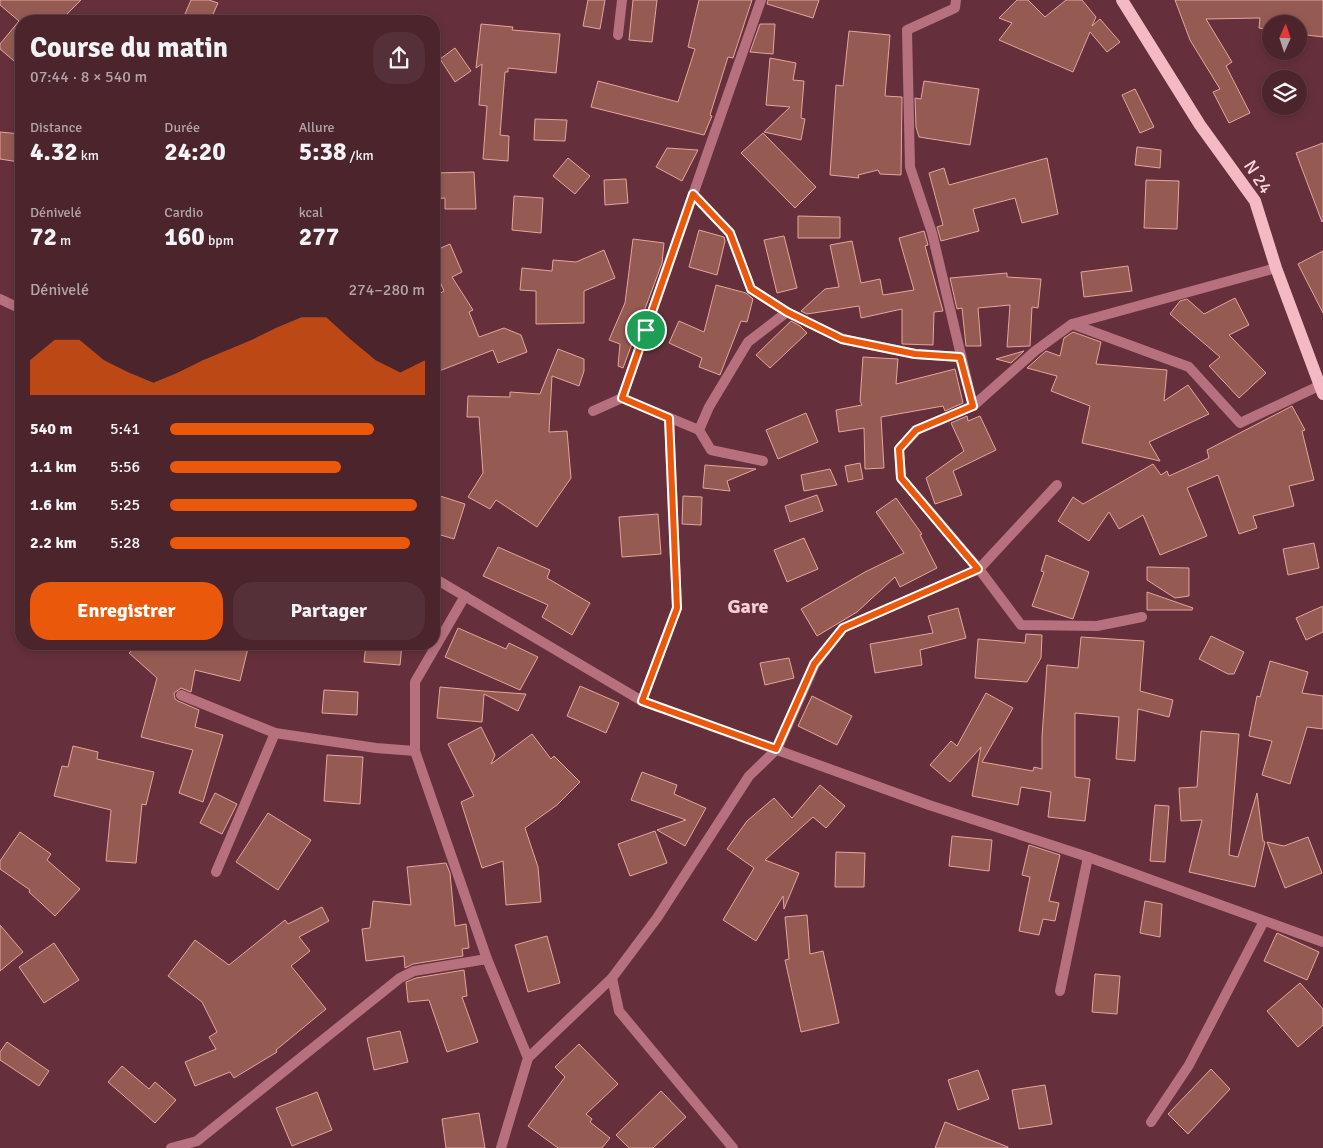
<!DOCTYPE html>
<html lang="fr">
<meta charset="utf-8">
<style>
:root{--surface:#4c242c;--page:#563038;--text:#f1f3f6;--muted:#b2a4a9;--line:#634148;--accent:#ea580c}
body{margin:0;font-family:Signika,sans-serif;background:var(--page);color:var(--text);height:100vh;display:flex;flex-direction:column;font-size:19px;white-space:nowrap}
*{box-sizing:border-box;margin:0}
p{font-size:16px;color:var(--muted)}
.icon{flex:none;width:28px;height:28px;fill:none;stroke:currentColor;stroke-width:2;stroke-linecap:round;stroke-linejoin:round}
.map{position:relative;flex:1;overflow:hidden}
.side{position:absolute;left:15px;top:15px;width:425px;height:635px;display:flex;flex-direction:column;background:var(--surface);border-radius:20px;box-shadow:0 2px 8px #0003,0 0 0 1px var(--line)}
.side>*{flex:none}
.needle{width:32px;rotate:3deg}
.controls{position:absolute;left:1262px;top:15px;display:grid;gap:10px}
.controls a{display:grid;place-items:center;width:45px;height:45px;border-radius:50%;background:var(--surface);box-shadow:0 2px 8px #0003,0 0 0 1px var(--line);font-size:25px}
.pin{position:absolute;display:grid;place-items:center;width:42px;height:42px;color:#fff;margin:-21px;border:2px solid #fff;border-radius:50%;box-shadow:0 1px 5px #0007}
.round{display:grid;place-items:center;flex:none;width:52px;height:52px;border-radius:20px;background:var(--page)}
.summary{display:flex;align-items:center;justify-content:space-between;height:85px;padding:0 15px}
h1{font-size:28px;font-weight:800;line-height:38px}
.figures{display:grid;grid-template-columns:repeat(3,1fr);gap:8px;height:85px;padding:5px 15px}
.figures div{display:grid;align-content:center}
.figures b{font-size:25px;font-weight:800}
.figures small{font-size:14px;font-weight:400}
.figures p{font-size:14px}
.chart{height:140px;padding:10px 15px}
.chart p{display:flex;justify-content:space-between}
.chart svg{width:100%;height:90px;margin-top:5px;fill:var(--accent);opacity:.7}
.primary-button{display:flex;gap:10px;margin-top:auto;padding:10px 15px}
.primary-button a{flex:1;height:58px;border-radius:20px;background:var(--accent);color:#fff;font-size:20px;font-weight:800;line-height:58px;text-align:center}
.primary-button a+a{background:var(--page);color:var(--text)}
ul{padding:0 15px;list-style:none;font-size:16px}
li{display:grid;grid-template-columns:80px 60px 1fr;align-items:center;height:38px}
li i{height:12px;border-radius:6px;background:var(--accent)}
.map>svg:first-child{display:block}
</style>
<div class="map">
<svg width="1323" height="1148" viewBox="0 0 1323 1148">
<rect width="100%" height="100%" fill="#65303b"/>
<!-- building -->
<g fill="#955b53" stroke="#e5a59c">
<polygon points="0,0 81,0 60,21 21,21 21,67 0,49 0,44 19,21 0,5"/>
<polygon points="191,0 209,0 218,3 210,21 182,21"/>
<polygon points="588,0 605,0 600,29 583,26"/>
<polygon points="633,0 657,0 652,42 629,40"/>
<polygon points="699,0 752,0 733,58 728,57 710,115 712,116 704,135 591,107 598,81 678,102 695,49 688,47"/>
<polygon points="768,0 819,0 813,18 767,4"/>
<polygon points="1017,0 1028,0 1045,17 1066,0 1082,0 1096,17 1092,26 1100,19 1120,42 1107,52 1090,32 1073,72 999,40 1012,23 999,18"/>
<polygon points="1175,0 1323,0 1323,37 1299,34 1299,24 1271,24 1271,30 1259,28 1260,18 1206,19 1232,62 1226,66 1250,113 1229,123 1213,92 1220,89 1190,40"/>
<polygon points="481,24 513,27 512,30 560,34 556,73 508,68 508,72 505,72 500,135 509,136 508,161 483,159 487,106 479,105 482,64 476,68"/>
<polygon points="760,24 775,24 773,54 750,52"/>
<polygon points="849,31 890,35 885,96 902,97 901,175 880,174 878,170 858,175 859,178 830,175 836,85 843,86"/>
<polygon points="455,48 471,71 455,82 440,59"/>
<polygon points="770,58 796,63 793,80 804,81 801,118 805,119 801,140 764,132 790,107 766,105"/>
<polygon points="924,81 979,89 970,145 919,137 916,127 915,98 921,99"/>
<polygon points="1135,89 1154,127 1140,133 1122,95"/>
<polygon points="535,119 567,120 565,141 534,140"/>
<polygon points="0,132 21,134 19,162 0,159"/>
<polygon points="763,133 816,187 795,208 741,153"/>
<polygon points="1323,143 1323,221 1322,222 1296,153"/>
<polygon points="1137,147 1161,150 1160,168 1135,165"/>
<polygon points="667,148 698,150 682,181 656,167"/>
<polygon points="568,158 590,176 575,194 553,176"/>
<polygon points="1047,158 1058,214 1022,223 1015,198 973,209 979,231 941,241 937,227 943,225 929,173 944,168 949,185"/>
<polygon points="474,172 476,209 445,209 445,198 434,199 434,173"/>
<polygon points="626,179 628,203 605,205 604,180"/>
<polygon points="1146,180 1179,181 1177,229 1144,228"/>
<polygon points="514,196 543,198 541,233 512,230"/>
<polygon points="798,216 840,217 840,238 798,238"/>
<polygon points="699,230 724,237 725,241 717,275 689,267"/>
<polygon points="924,231 928,245 925,246 943,311 934,312 933,345 902,344 902,309 861,318 859,306 807,314 801,311 825,289 839,287 830,245 852,241 861,283 880,279 883,295 914,290 899,238"/>
<polygon points="784,236 797,288 777,293 764,240"/>
<polygon points="633,239 664,243 662,263 623,368 618,366 620,344 609,340 625,303"/>
<polygon points="450,244 462,272 452,277 473,310 469,312 479,337 504,328 521,335 527,352 498,363 493,350 434,373 434,297 444,291 434,268 434,251"/>
<polygon points="604,250 615,278 584,291 584,323 536,324 536,291 520,290 522,268 552,271 553,260 576,262"/>
<polygon points="1323,251 1323,313 1298,264"/>
<polygon points="1128,266 1132,291 1084,297 1081,272"/>
<polygon points="1007,273 1007,277 1041,279 1038,308 1032,307 1030,346 1007,347 1010,305 978,308 981,346 966,346 962,308 957,309 950,278"/>
<polygon points="716,285 746,293 753,299 747,322 741,321 720,375 699,367 702,358 669,343 679,321 704,332"/>
<polygon points="1235,298 1249,325 1229,335 1266,373 1239,398 1209,366 1220,357 1170,314 1180,301 1187,299 1204,314"/>
<polygon points="791,321 800,326 807,333 770,368 756,355"/>
<polygon points="1073,332 1101,342 1096,364 1167,370 1164,401 1188,385 1209,414 1149,442 1160,461 1082,443 1090,406 1051,391 1057,376 1027,368 1046,351 1060,356 1064,338"/>
<polygon points="558,349 584,359 584,371 579,386 552,376 549,432 567,431 571,478 537,527 496,500 490,509 468,497 483,473 479,417 467,417 468,396 510,397 510,392 540,394"/>
<polygon points="1024,351 1011,363 996,359"/>
<polygon points="863,357 898,359 896,384 955,369 963,403 945,411 943,406 881,417 884,468 865,469 864,428 839,432 836,410 862,405 860,401"/>
<polygon points="1292,406 1305,430 1302,431 1314,480 1289,486 1294,506 1253,516 1257,528 1239,534 1218,475 1187,488 1207,536 1160,555 1143,515 1119,529 1109,512 1089,541 1058,521 1073,497 1083,504 1153,464 1161,475 1167,471 1169,476 1209,458 1207,450"/>
<polygon points="806,413 818,442 778,459 766,430"/>
<polygon points="967,416 968,421 980,416 996,450 953,471 962,495 935,504 926,478 964,451 951,423"/>
<polygon points="860,463 863,479 848,482 845,466"/>
<polygon points="705,465 756,469 727,481 730,491 703,488"/>
<polygon points="830,469 837,485 804,491 801,475"/>
<polygon points="434,494 465,504 454,539 434,533"/>
<polygon points="817,495 823,511 790,522 785,506"/>
<polygon points="683,496 702,497 701,525 682,524"/>
<polygon points="896,498 922,534 920,535 937,568 900,587 895,577 857,612 817,636 801,609 865,572 904,553 876,512"/>
<polygon points="658,514 661,554 622,557 619,517"/>
<polygon points="804,538 818,569 787,582 774,550"/>
<polygon points="1314,543 1319,568 1288,575 1283,549"/>
<polygon points="498,547 550,570 547,578 590,603 572,635 542,617 548,605 483,576"/>
<polygon points="1046,555 1089,572 1073,619 1032,606 1044,572 1041,571"/>
<polygon points="1147,567 1189,568 1189,596 1175,598 1147,580"/>
<polygon points="1147,592 1193,608 1192,610 1147,610"/>
<polygon points="1323,606 1323,632 1306,640 1296,618"/>
<polygon points="958,608 966,638 920,650 922,665 875,673 870,644 933,633 928,616"/>
<polygon points="458,628 506,649 509,643 538,657 520,690 445,657"/>
<polygon points="1026,634 1042,635 1041,658 1027,682 975,678 978,639 1025,643"/>
<polygon points="1211,636 1244,652 1234,674 1228,674 1199,659"/>
<polygon points="1081,637 1144,641 1140,691 1173,700 1169,717 1138,709 1135,761 1116,759 1119,717 1075,713 1075,777 1090,779 1085,821 1048,817 1051,792 1021,787 1018,805 972,796 981,747 950,782 930,765 951,741 957,746 986,693 1013,708 982,762 1033,771 1034,767 1042,769 1042,737 1047,665 1078,668"/>
<polygon points="138,644 249,644 240,681 195,670 191,692 181,688 174,693 175,699 178,701 199,710 195,727 223,735 203,802 179,793 193,750 141,737 157,678 129,653"/>
<polygon points="366,644 402,644 400,665 364,662"/>
<polygon points="789,658 794,678 765,685 760,663"/>
<polygon points="1270,661 1308,672 1302,693 1323,696 1323,729 1307,727 1290,784 1262,775 1272,741 1249,736 1257,696 1260,697"/>
<polygon points="580,686 619,703 606,733 567,716"/>
<polygon points="440,687 484,691 526,694 518,711 484,694 482,722 437,718"/>
<polygon points="324,690 358,692 357,715 322,713"/>
<polygon points="812,696 852,716 837,745 798,726"/>
<polygon points="481,727 495,755 491,764 532,734 551,759 554,756 580,782 557,805 525,828 538,867 541,902 506,905 503,861 482,868 461,802 474,796 448,744"/>
<polygon points="1201,731 1239,734 1229,855 1238,857 1257,793 1263,841 1265,842 1255,887 1189,872 1202,820 1181,821 1179,788 1197,787"/>
<polygon points="73,746 98,752 97,759 154,772 146,805 142,804 136,863 106,861 111,810 54,796 62,766 68,767"/>
<polygon points="327,755 363,757 360,804 324,801"/>
<polygon points="642,772 677,785 674,794 706,808 685,846 657,830 686,820 631,800"/>
<polygon points="820,785 845,806 826,828 813,817 765,860 799,873 784,909 783,896 756,941 723,920 754,868 727,849 747,821 774,798 792,818"/>
<polygon points="215,793 237,804 222,834 200,823"/>
<polygon points="1155,805 1169,806 1165,862 1150,861"/>
<polygon points="268,813 311,840 278,890 236,862"/>
<polygon points="655,831 667,863 630,876 618,844"/>
<polygon points="20,832 51,854 47,860 80,889 55,916 29,892 30,890 0,869 0,861"/>
<polygon points="952,836 992,840 989,871 949,866"/>
<polygon points="1308,837 1322,873 1285,888 1267,842 1284,846"/>
<polygon points="1029,845 1060,855 1049,901 1059,903 1055,921 1043,919 1039,935 1019,931 1030,877 1022,875"/>
<polygon points="836,852 865,853 864,887 835,887"/>
<polygon points="446,863 450,873 455,926 466,924 469,948 462,949 463,956 413,964 405,968 404,956 366,961 362,929 370,928 373,901 411,905 407,867"/>
<polygon points="1145,901 1162,904 1160,937 1140,933"/>
<polygon points="322,907 329,921 299,937 310,951 291,966 326,1009 276,1050 277,1052 234,1078 230,1072 195,1086 185,1062 216,1049 209,1037 217,1032 202,1002 168,976 195,940 229,965 285,920 288,924"/>
<polygon points="807,915 810,954 823,951 839,1023 801,1032 785,960 789,959 785,917"/>
<polygon points="0,925 23,952 0,971"/>
<polygon points="1277,933 1319,952 1307,980 1264,961"/>
<polygon points="547,936 560,983 528,992 515,945"/>
<polygon points="54,943 79,980 44,1003 19,967"/>
<polygon points="464,970 467,996 462,997 478,1042 447,1052 429,1000 408,1002 406,982 416,978"/>
<polygon points="1095,974 1120,976 1117,1014 1092,1012"/>
<polygon points="1300,983 1323,1009 1323,1025 1298,1047 1267,1011"/>
<polygon points="400,1031 408,1062 374,1070 367,1038"/>
<polygon points="7,1042 49,1071 39,1086 0,1060 0,1052"/>
<polygon points="579,1044 618,1084 586,1114 592,1119 590,1122 610,1138 602,1148 558,1148 528,1126 565,1077 555,1067"/>
<polygon points="122,1066 149,1089 155,1082 176,1100 155,1123 108,1082"/>
<polygon points="1211,1069 1230,1089 1188,1134 1168,1114"/>
<polygon points="978,1070 989,1099 958,1110 948,1080"/>
<polygon points="1045,1085 1052,1124 1019,1129 1012,1090"/>
<polygon points="661,1091 686,1117 653,1148 629,1148 616,1135"/>
<polygon points="317,1092 332,1130 292,1146 276,1108"/>
<polygon points="479,1113 485,1148 446,1148 442,1119"/>
<polygon points="945,1122 1008,1147 1008,1148 935,1148"/>
</g>
<g fill="none" stroke-linecap="round" stroke-linejoin="round">
<!-- street -->
<g stroke="#b7707d" stroke-width="10">
<polyline points="956,0 955,8 907,30 910,167 932,233 973,406 917,430 899,449 901,478 979,569 1021,625 1097,626 1142,617"/>
<polyline points="618,35 622,0"/>
<polyline points="693,194 730,233 751,289 787,312 842,339 915,354 960,357"/>
<polyline points="0,299 21,309"/>
<polyline points="1072,324 1189,367 1240,423 1323,384"/>
<polyline points="622,398 761,0"/>
<polyline points="973,406 1035,351 1072,324 1276,268"/>
<polyline points="593,411 622,398 699,430 711,450 763,461"/>
<polyline points="699,430 709,407 748,342 787,312"/>
<polyline points="434,578 642,701 929,805 1088,857 1323,942"/>
<polyline points="465,596 415,682 415,751 487,959 528,1058 501,1148"/>
<polyline points="181,695 275,733 376,748 415,751"/>
<polyline points="642,701 677,608 669,418"/>
<polyline points="216,872 275,733"/>
<polyline points="612,978 619,1011 733,1148"/>
<polyline points="1060,991 1088,857"/>
<polyline points="528,1058 612,978 657,918 749,776 777,749 815,664 843,628 979,569 1057,485"/>
<polyline points="1151,1122 1189,1065 1264,921"/>
<polyline points="171,1148 197,1141 400,978 414,971 487,959"/>
</g>
<!-- primary -->
<polyline stroke="#f4b9c2" stroke-width="12" points="1122,0 1200,125 1255,201 1276,268 1323,394"/>
</g>
<g fill="none" stroke-linecap="round" stroke-linejoin="round">
<defs>
<polygon id="route" points="693,194 730,233 751,289 787,312 842,339 915,354 960,357 973,406 916,430 899,449 901,478 978,569 843,628 814,664 776,749 642,701 677,608 669,418 622,398"/>
</defs>
<!-- route casing -->
<use href="#route" stroke="#fff" stroke-width="10"/>
<!-- route -->
<use href="#route" stroke="#ea580c" stroke-width="6"/>
</g>
<g text-anchor="middle" dominant-baseline="central" stroke-width="4" stroke-linejoin="round" paint-order="stroke">
<!-- street labels -->
<g font-size="18" fill="#fbd8dd" stroke="#65303b">
<text transform="translate(1258 177) rotate(57)">N 24</text>
</g>
<!-- quarter labels -->
<g font-size="20" font-weight="bold" fill="#f9d0d6" stroke="#65303b">
<text x="748" y="606">Gare</text>
</g>
</g>
</svg>
<div class="controls">
<a><svg class="needle" viewBox="-14 -14 28 28"><path d="M0-13l5 13h-10z" fill="#e53935"/><path d="M0 13l5-13h-10z" fill="#b2a4a9"/></svg></a>
<a><svg class="icon" aria-label="layers" viewBox="0 0 24 24"><path d="M12 4l9 5-9 5-9-5zM3 14l9 5 9-5"/></svg></a>
</div>
<div class="pin" style="left:646px;top:330px;background:#1e9e55"><svg class="icon" aria-label="arrive" viewBox="0 0 24 24"><path d="M6 21V4h12l-3 4 3 4H6"/></svg></div>
<section class="side">
<div class="summary"><div><h1>Course du matin</h1><p>07:44 · 8 × 540 m</p></div><a class="round"><svg class="icon" aria-label="share" viewBox="0 0 24 24"><path d="M12 15V3M7 8l5-5 5 5M5 13v7h14v-7"/></svg></a></div>
<div class="figures">
<div><p>Distance</p><b>4.32<small> km</small></b></div>
<div><p>Durée</p><b>24:20</b></div>
<div><p>Allure</p><b>5:38<small> /km</small></b></div>
</div>
<div class="figures">
<div><p>Dénivelé</p><b>72<small> m</small></b></div>
<div><p>Cardio</p><b>160<small> bpm</small></b></div>
<div><p>kcal</p><b>277</b></div>
</div>
<div class="chart"><p><span>Dénivelé</span>274–280 m</p>
<svg viewBox="0 0 160 44" preserveAspectRatio="none"><path d="M0 44V27L10 17L20 17L30 27L40 33L50 38L60 33L70 27L80 22L90 17L100 11L110 6L120 6L130 17L140 27L150 33L160 27V44z"/></svg>
</div>
<ul>
<li><b>540 m</b>5:41<i style="width:80%"></i></li>
<li><b>1.1 km</b>5:56<i style="width:67%"></i></li>
<li><b>1.6 km</b>5:25<i style="width:97%"></i></li>
<li><b>2.2 km</b>5:28<i style="width:94%"></i></li>
</ul>
<div class="primary-button"><a>Enregistrer</a><a>Partager</a></div>
</section>
</div>
